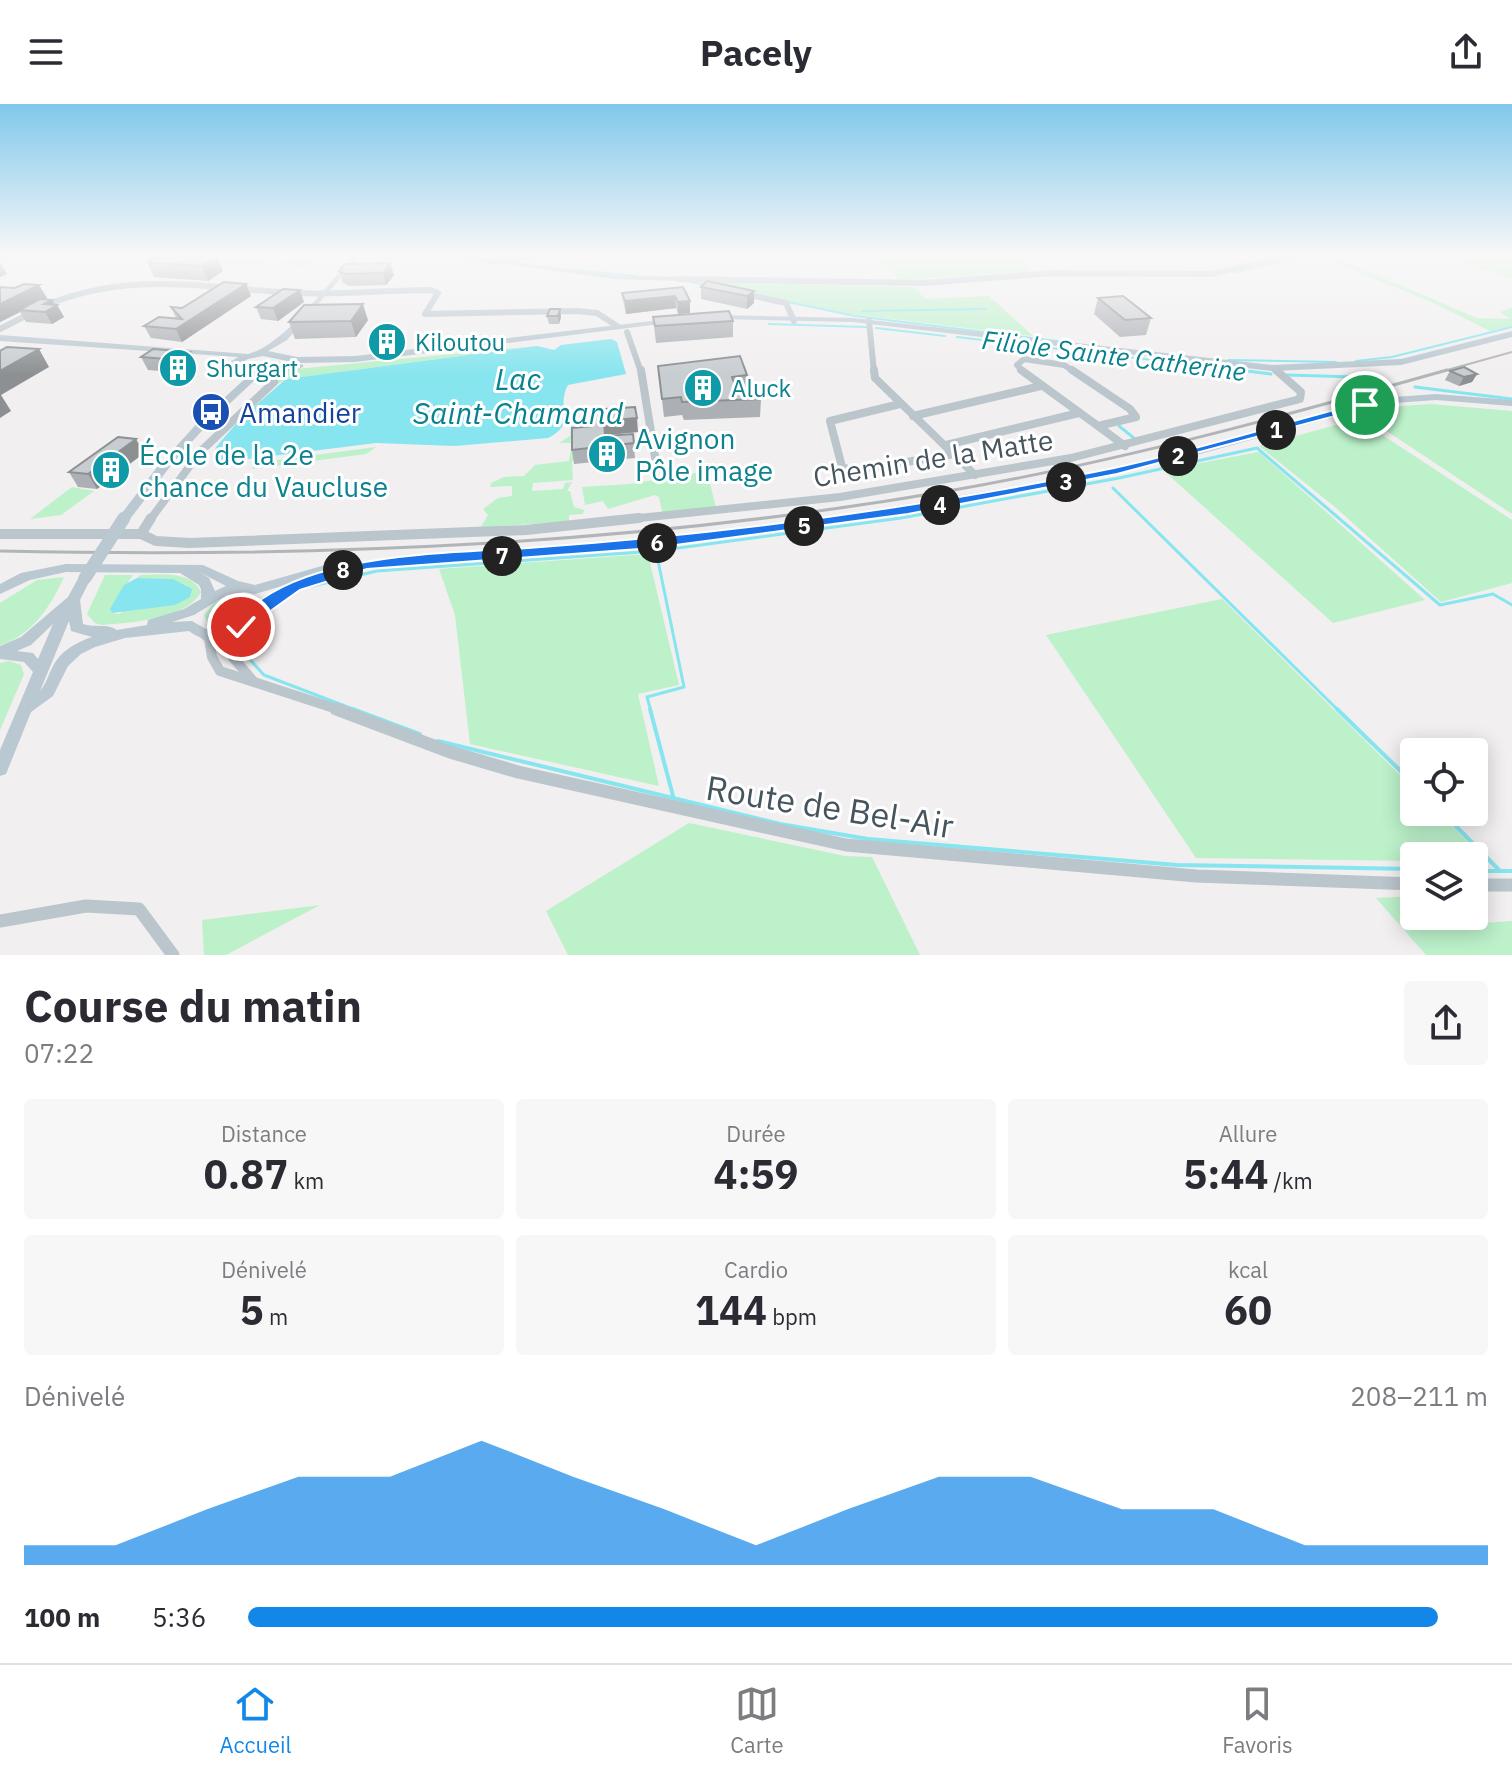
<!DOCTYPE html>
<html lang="fr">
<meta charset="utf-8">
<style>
:root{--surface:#fff;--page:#f7f7f7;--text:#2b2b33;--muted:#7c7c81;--line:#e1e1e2;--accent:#1387e8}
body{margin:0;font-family:"IBM Plex Sans",sans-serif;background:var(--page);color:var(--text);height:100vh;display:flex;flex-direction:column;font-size:30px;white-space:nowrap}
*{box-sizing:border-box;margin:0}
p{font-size:26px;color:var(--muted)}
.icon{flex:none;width:44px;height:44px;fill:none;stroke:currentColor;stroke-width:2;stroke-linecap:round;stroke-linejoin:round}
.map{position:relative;height:851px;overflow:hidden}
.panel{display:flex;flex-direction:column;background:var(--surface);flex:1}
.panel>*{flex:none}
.buttons{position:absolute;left:1400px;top:634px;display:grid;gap:16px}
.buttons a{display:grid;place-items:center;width:88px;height:88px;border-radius:8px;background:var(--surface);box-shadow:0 4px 20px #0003;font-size:40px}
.pin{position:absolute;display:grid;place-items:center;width:68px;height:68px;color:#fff;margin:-34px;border:4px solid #fff;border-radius:50%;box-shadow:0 2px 8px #0007}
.km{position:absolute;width:40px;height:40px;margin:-20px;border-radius:50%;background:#222;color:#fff;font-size:22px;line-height:40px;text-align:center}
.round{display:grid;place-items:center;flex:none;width:84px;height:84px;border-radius:8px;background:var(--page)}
.overview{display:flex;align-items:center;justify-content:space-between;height:136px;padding:0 24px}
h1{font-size:44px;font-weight:800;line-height:60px}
.figures{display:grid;grid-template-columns:repeat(3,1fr);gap:12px;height:136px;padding:8px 24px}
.figures div{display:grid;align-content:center;border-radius:8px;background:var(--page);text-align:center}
.figures b{font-size:40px;font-weight:800}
.figures small{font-size:22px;font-weight:400}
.figures p{font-size:22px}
.chart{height:224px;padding:16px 24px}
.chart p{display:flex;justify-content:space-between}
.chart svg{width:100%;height:144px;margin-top:8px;fill:var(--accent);opacity:.7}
ul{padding:0 24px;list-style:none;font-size:26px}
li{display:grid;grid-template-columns:128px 96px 1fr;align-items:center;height:60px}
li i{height:20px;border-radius:10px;background:var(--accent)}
header{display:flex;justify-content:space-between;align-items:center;height:104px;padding:0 24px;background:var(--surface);font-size:36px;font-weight:800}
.tabs{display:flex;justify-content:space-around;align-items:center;height:112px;border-top:2px solid var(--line);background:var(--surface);font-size:22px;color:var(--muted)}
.tabs a{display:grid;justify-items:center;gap:4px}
.tabs .selected{color:var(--accent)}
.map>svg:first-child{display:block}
</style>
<header><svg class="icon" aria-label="menu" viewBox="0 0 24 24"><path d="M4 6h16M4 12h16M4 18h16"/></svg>Pacely<svg class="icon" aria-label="share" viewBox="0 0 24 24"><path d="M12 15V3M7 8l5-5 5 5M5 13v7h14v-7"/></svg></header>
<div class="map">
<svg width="1512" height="851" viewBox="0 0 1512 851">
<rect width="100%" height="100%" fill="#f1efef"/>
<!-- green -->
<g fill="#bcf1ca">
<polygon points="217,152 319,152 308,164 293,163 294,160 282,159 283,157 203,164"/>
<polygon points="846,152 1016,152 1032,167 900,176 878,156 852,158"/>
<polygon points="1318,152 1332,152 1477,214 1510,215 1500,208 1512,203 1512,222 1490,227 1429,197"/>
<polygon points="1447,152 1512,152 1512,175"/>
<polygon points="692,178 914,183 925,195 989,192 1033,232 842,209"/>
<polygon points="537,242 286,275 274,282 278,275 274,271 286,266"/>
<polygon points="1430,300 1512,307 1512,410 1364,312 1402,302"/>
<polygon points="1358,315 1512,416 1512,479 1441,498 1335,403 1259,342"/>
<polygon points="592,317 580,356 572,357 573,376 533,379 532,387 563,385 565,379 572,378 567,387 570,387 574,403 584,406 583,410 569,411 569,418 481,423 488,411 483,405 498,394 512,392 512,382 490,383 491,379 504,373 524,372 535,361 569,357 572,339 559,339 570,332 571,319"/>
<polygon points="376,343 366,350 252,365 254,359"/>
<polygon points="1259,348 1425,496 1333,519 1163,366"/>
<polygon points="707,367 716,404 663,411 659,393 655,391 608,405 603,397 585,401 582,383 630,380"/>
<polygon points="72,383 94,387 61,411 30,415"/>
<polygon points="648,450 679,581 638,590 659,682 470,640 455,511 439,465"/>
<path d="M105 471H133L110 505 112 509 119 510 173 475 137 474 140 471C159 471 191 466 201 488 187 515 129 519 102 521L95 519 87 510Z"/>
<path d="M64 473C51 502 32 531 0 541V499L37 476Z"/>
<polygon points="231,492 250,497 247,508 233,518 208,520 204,511 214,499"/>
<polygon points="1222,495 1414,685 1414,708 1438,708 1488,758 1474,758 1474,752 1414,752 1414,757 1196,754 1046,531"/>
<polygon points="9,557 21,561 24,570 0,626 0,559"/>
<polygon points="689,719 845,752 872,753 920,851 568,851 546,807"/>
<polygon points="1414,792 1414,812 1445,812 1453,821 1512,817 1512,851 1426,851 1376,794"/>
<polygon points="320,801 226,851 204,851 202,816"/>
</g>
<!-- water -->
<g fill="#87e5ef">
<path d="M611 235 617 238 626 270 568 281C555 305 578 319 548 334L455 342 376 339 224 358 214 352 216 343 242 313 286 275 537 242 554 246 561 241Z"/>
<polygon points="137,474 173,475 192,485 190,493 175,501 112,509 110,505 124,481"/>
</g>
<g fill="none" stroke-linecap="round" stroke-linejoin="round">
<!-- stream-far2 -->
<g stroke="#87e5ef" stroke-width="2">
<polyline points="569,165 637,172"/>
<polyline points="1234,169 1284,156"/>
<polyline points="691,178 706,181"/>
<polyline points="788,198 855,212 1073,239"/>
<polyline points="862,207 986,205"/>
<polyline points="769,220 866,223"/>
<polyline points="876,224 945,232"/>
<polyline points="957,233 1256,268"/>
<polyline points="1228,256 1336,258"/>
<polyline points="1356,257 1392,253 1512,223"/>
</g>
<!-- stream-far1 -->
<g stroke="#87e5ef" stroke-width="3">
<polyline points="1239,266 1271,270"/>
<polyline points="1287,271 1355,273"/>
<polyline points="1415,283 1512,295"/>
<polyline points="1119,322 1134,334"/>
<polyline points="1113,384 1339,607"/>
<polyline points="312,482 377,467 656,447 901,414 1119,374 1257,344 1440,501 1493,490 1512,501"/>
<polyline points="252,525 245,539 245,550 264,571 358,607"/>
<polyline points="651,607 647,593 684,583 656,447"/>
</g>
<!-- stream -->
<g stroke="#87e5ef" stroke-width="4">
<polyline points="353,605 420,630"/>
<polyline points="650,605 673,692"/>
<polyline points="1337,605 1414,680"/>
<polyline points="438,637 780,720 868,735 1177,761 1414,765"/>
<polyline points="1442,708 1500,767"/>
<polyline points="1474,767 1512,767"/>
</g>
<!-- minor-far3 -->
<g stroke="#bac5cc" stroke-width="6">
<polyline points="489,158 533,152"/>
<polyline points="679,175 923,179 1053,169 1210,170 1291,152"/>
<polyline points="744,190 786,199 794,217"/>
<path d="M44 202C131 165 206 185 297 189 341 191 386 186 431 186L438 189 425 210 577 207 597 209 617 222"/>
<polyline points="869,217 874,268"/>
<polyline points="0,225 31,209"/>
<polyline points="627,228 641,268"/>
<polyline points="1273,264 1278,268"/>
<polyline points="1024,268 1017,261 1024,255 1064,261 1075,268"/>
</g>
<!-- minor-far2 -->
<g stroke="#bac5cc" stroke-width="8">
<polyline points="641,266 655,353"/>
<polyline points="874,266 875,274 975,371"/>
<polyline points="1021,266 1098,322 1136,313 1130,305 1072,266"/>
<polyline points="900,300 830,317 842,363 854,367 954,350"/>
<polyline points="913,312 1041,282"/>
<polyline points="1098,322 1125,342"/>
<polyline points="946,341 1079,309"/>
<polyline points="150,416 200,348 274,278 268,268"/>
<polyline points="620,416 840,393 1071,354 1300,295 1301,288 1276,266"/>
</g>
<!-- minor-far1 -->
<g stroke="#bac5cc" stroke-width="10">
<polyline points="0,430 141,430"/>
<polyline points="141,430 156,437 189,439 526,426 639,414"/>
<polyline points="141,430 151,414"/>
<polyline points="241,523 232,538 231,551 253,577"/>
<polyline points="204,530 209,534 212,553 220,567 343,607"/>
</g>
<!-- minor -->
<g stroke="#bac5cc" stroke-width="13">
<polyline points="336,605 450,648 518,668 846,741 1196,772 1414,780"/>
<polyline points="1474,781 1512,781"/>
<polyline points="0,817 86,802 139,805 173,851"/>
</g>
<!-- tertiary -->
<g fill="#bac5cc" fill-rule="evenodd">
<polygon points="0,152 26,152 0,156"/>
<polygon points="444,152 465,152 616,171 679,173 682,175 679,177 616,175"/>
</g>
<!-- secondary -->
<g fill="#bac8d1" fill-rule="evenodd">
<path d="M353 152H360L287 236 268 247 297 253 355 252 668 215 672 217 668 219 355 258 297 259 263 252 248 255 230 265 227 264V260L238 253 0 237V231L248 250C283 242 327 181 353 152Z"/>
<polygon points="715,211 853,214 1273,261 1401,255 1512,227 1512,233 1401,261 1273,267 853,218 718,215 714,213"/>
<polygon points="281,258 286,261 299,259 304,262 299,265 274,268 258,273 209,319 169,363 161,363 160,361 161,359 201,315 247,273 231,273 231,269 260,267"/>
<path d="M1436 290 1512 296V302L1436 296 1381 300 1200 350 1083 377 800 426 605 448 329 468 308 475 311 478 310 481C298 487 287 492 277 500 251 518 223 553 189 527L125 534 95 543 81 550 68 562 53 592 31 608 6 670 0 672V646L33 568 24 558 0 555V542L21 533 68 493 80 471 85 470 91 474 80 496 83 520C94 524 108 519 117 526L147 521 148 516 184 505 201 495V485L199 481 180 469 66 468 30 476 0 490V480L21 469 66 460 203 461 238 477 255 481 329 460 605 440 800 418 1083 371 1194 345 1381 294ZM201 469 226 482 215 487 209 474ZM289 480 267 493 237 517 220 526 206 525 192 517 172 518 194 511 227 491 244 488 255 490ZM69 517 71 527 92 533C75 539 60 547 52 564 48 572 46 580 40 587ZM53 520 38 555 33 549 17 547 31 541Z"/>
</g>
<!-- rail-far1 -->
<polyline stroke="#b1b5b9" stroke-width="2" points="1440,268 1512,248"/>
<!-- rail -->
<path stroke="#b1b5b9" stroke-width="3" d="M0 447C320 454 638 441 954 386 1121 357 1284 312 1447 266"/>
<!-- secondary-bridge-far1 -->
<polyline stroke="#bac8d1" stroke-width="10" points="123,416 165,361"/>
<!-- secondary-bridge -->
<polyline stroke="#bac8d1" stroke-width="13" points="85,474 124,414"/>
</g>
<!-- wall -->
<g fill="#acb0b5">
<polygon points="149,152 215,152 223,167 208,177 154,173 147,158 151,156"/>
<polygon points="345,160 394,171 386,181 349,182 343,179 339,167"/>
<polygon points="246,180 251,192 182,238 151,234 144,222 176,214 171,203 182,204"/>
<polygon points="0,183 47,194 44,196 57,201 64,213 52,220 26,218 20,208 0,218"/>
<polygon points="683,183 690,209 678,210 676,204 626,210 624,201 622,189"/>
<polygon points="701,183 754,187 754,199 747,205 701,195"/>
<polygon points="1098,194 1151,214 1146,231 1120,233 1094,210"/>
<polygon points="304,198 278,217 261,215 256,203"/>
<polygon points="550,205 561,213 559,220 549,220 547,212"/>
<polygon points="653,213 733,217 733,233 656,239"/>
<polygon points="368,216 356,233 295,235 289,218"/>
<polygon points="190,248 196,261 185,269 148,266 141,253"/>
<polygon points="658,262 747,271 747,286 761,295 760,313 684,316 682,311 664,313"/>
<polygon points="1450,267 1477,270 1472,278 1459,282 1445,276"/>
<polygon points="572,324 638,328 606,331 606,332 633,330 635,354 574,360 572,346"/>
<polygon points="144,349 97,385 78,383 69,368"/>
</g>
<!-- shaded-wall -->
<g fill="#8c9093">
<polygon points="217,153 223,167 208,177 202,162"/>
<polygon points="0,158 7,170 0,173"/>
<polygon points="390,159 394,171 386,181 383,169"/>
<polygon points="246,180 251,192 182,238 176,225"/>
<polygon points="39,181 47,194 23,206 19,206 20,208 0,218 0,200"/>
<polygon points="300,186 304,198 278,217 273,204"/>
<polygon points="754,187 754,199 747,205 747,192"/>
<polygon points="675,192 676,204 626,210 625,197"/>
<polygon points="52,196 56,202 57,201 64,213 52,220 45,208 44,200"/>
<polygon points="690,197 690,209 678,210 678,198"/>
<polygon points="363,200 368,216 356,233 351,217"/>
<polygon points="560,205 561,213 559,220 558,212"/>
<polygon points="39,245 49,263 1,291 11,307 0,314 0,267"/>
<polygon points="190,248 196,261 185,269 179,256"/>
<polygon points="1477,270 1472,278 1459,282 1464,273"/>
<polygon points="637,314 638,328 606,331 607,346 604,317"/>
<polygon points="136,335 144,349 97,385 88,370"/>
</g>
<!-- building -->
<g fill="#c8cdd2" stroke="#8c9093" stroke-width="2">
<polygon points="154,152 206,152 217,153 202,162 147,158 158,153"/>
<polygon points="390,159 383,169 346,170 339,167 345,160"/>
<polygon points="707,177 754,187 747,192 701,183"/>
<polygon points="224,178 246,180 176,225 144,222 159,213 182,215 171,203 182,204"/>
<polygon points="24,180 39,181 0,200 0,183 15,184"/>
<polygon points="683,183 690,197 678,198 675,192 625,197 622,189"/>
<polygon points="283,185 300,186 273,204 256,203"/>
<polygon points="1123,192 1151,214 1125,216 1098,194"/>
<polygon points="40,195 52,196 44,200 57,201 45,208 19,206"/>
<polygon points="363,200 351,217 289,218 304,201"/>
<polygon points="550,205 560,205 558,212 547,212"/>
<polygon points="729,207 733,217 655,222 653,213"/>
<polygon points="7,243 39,245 0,267 0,247"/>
<polygon points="153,245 190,248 179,256 141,253"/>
<polygon points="740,252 747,271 732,273 737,287 757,285 761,295 682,298 681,293 662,295 658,262"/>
<polygon points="1464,263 1477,270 1464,273 1450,267"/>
<polygon points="635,303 637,314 604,317 605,332 633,330 634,339 572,346 572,324 592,322 590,306"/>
<polygon points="118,333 136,335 88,370 69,368"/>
</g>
<!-- sky -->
<linearGradient id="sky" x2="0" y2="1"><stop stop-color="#81c8eb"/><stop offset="0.56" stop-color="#f9f8f8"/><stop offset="1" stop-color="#f9f8f8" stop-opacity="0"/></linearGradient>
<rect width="1512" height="271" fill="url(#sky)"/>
<!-- route -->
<path fill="#1a73e8" stroke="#fff" stroke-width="2" d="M1365 298 1369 303 1117 370 908 410 653 444 367 465 300 486 241 528 233 523C286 447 444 450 528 444 725 430 920 404 1114 364 1198 346 1281 319 1365 298Z"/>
<!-- icons -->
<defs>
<symbol id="building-disc" viewBox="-11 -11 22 22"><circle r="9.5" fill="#0f9aa8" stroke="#fff"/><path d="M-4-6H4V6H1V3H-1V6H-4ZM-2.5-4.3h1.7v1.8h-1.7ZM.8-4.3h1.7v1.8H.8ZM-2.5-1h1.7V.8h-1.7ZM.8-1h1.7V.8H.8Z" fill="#fff"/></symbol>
<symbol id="bus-disc" viewBox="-11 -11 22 22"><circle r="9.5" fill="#1a4fb4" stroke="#fff"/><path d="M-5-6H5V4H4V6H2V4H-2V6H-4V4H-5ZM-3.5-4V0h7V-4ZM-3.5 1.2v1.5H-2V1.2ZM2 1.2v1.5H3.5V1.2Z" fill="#fff"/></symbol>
</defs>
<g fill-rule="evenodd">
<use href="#building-disc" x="365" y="216" width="44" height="44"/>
<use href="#building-disc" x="156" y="242" width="44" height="44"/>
<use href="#building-disc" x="681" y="262" width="44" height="44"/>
<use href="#bus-disc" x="189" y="286" width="44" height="44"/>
<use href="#building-disc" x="585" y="328" width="44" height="44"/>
<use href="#building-disc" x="89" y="344" width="44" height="44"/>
</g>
<g text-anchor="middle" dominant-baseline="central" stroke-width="6" stroke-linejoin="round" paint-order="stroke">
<!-- far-culture labels -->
<g font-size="24" fill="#0d838f" stroke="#fff" text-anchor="start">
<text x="415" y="238">Kiloutou</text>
<text x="206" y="264">Shurgart</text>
<text x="731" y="284">Aluck</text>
</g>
<!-- far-water labels -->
<g font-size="26" font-style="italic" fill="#09828f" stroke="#fff">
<text transform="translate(1114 251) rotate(7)">Filiole Sainte Catherine</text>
</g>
<!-- transit labels -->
<g font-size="28" fill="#164399" stroke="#fff" text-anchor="start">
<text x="239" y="308">Amandier</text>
</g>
<!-- culture labels -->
<g font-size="28" fill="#0d838f" stroke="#fff" text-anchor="start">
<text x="635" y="334">Avignon<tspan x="635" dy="32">Pôle image</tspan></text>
<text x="139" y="350">École de la 2e<tspan x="139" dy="32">chance du Vaucluse</tspan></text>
</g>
<!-- street labels -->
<g font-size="28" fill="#46555d" stroke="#fff">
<text transform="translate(933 354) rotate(-9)">Chemin de la Matte</text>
</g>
<!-- water labels -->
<g font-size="30" font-style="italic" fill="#09828f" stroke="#fff">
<text x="518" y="274">Lac<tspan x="518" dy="34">Saint-Chamand</tspan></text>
</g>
<!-- near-street labels -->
<g font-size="34" fill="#46555d" stroke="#fff">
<text transform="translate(830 702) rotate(9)">Route de Bel-Air</text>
</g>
</g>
</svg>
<div class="buttons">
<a><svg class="icon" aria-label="locate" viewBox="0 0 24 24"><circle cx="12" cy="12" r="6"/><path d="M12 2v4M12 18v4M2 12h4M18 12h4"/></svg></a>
<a><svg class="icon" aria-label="layers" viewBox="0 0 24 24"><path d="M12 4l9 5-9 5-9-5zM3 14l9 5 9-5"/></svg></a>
</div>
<div class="pin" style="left:1365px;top:301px;background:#1e9e55"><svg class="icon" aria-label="arrive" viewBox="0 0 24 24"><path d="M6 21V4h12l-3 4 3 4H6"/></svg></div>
<div class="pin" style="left:241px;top:523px;background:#d93025"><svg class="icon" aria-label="check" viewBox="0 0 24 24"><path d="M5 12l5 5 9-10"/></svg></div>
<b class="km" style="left:1276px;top:326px">1</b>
<b class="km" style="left:1178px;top:352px">2</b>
<b class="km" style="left:1066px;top:378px">3</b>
<b class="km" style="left:940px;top:401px">4</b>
<b class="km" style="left:804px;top:422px">5</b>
<b class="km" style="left:657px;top:439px">6</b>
<b class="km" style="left:502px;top:452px">7</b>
<b class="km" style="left:343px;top:466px">8</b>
</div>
<section class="panel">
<div class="overview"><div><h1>Course du matin</h1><p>07:22</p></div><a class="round"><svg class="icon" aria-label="share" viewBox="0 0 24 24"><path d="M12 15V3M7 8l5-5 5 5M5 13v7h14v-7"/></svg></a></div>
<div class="figures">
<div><p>Distance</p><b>0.87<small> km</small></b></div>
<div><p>Durée</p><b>4:59</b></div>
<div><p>Allure</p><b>5:44<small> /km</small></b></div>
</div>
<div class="figures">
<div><p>Dénivelé</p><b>5<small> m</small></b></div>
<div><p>Cardio</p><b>144<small> bpm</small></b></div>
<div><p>kcal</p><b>60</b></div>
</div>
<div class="chart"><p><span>Dénivelé</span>208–211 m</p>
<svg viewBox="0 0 160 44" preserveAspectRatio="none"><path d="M0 44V38L10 38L20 27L30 17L40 17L50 6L60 17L70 27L80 38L90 27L100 17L110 17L120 27L130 27L140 38L150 38L160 38V44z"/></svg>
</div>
<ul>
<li><b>100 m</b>5:36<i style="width:96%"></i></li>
</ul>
</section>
<nav class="tabs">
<a class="selected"><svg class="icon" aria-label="home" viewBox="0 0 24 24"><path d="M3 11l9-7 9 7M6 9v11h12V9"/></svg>Accueil</a>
<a><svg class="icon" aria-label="map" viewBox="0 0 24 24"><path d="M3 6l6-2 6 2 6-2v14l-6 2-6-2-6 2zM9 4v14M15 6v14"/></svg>Carte</a>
<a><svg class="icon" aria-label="saved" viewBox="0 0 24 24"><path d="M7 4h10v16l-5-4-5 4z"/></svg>Favoris</a>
</nav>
